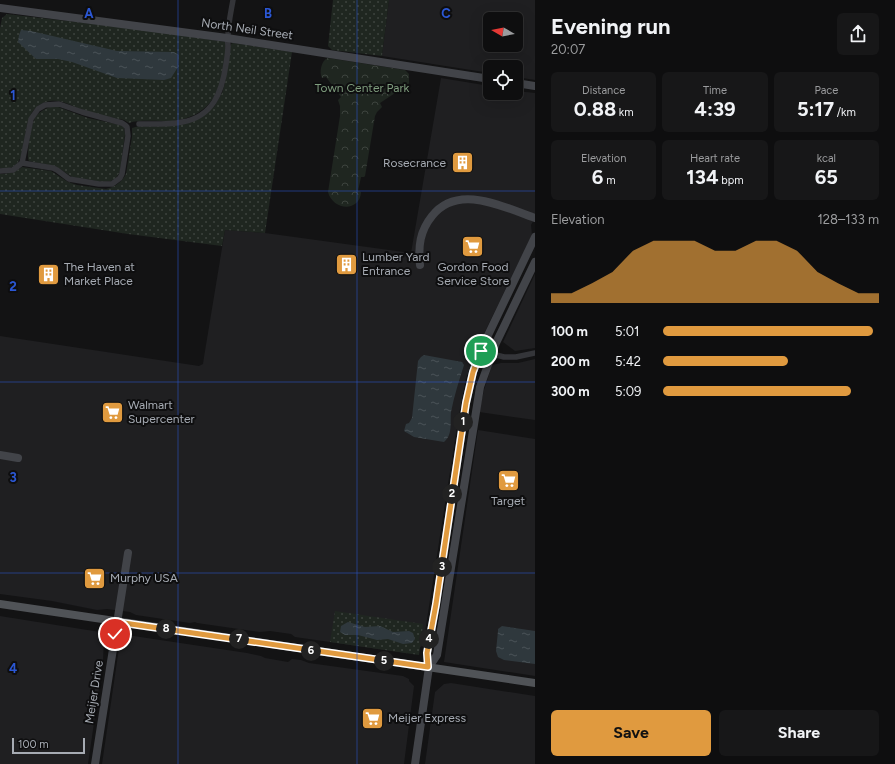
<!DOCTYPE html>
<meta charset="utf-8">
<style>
:root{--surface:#0e0e0f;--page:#171718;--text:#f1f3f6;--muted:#9b9c9e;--line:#2e2e2f;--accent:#e09a3f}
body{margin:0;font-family:Figtree,sans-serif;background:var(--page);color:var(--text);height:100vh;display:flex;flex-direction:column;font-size:15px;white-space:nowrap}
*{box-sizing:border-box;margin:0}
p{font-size:13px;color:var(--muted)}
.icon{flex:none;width:22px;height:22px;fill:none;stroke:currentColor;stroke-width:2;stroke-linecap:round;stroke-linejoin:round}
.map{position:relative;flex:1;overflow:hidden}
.details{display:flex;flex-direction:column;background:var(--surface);width:360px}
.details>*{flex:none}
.needle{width:26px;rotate:279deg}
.tools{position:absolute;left:483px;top:12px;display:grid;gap:8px}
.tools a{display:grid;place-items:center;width:40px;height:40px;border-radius:6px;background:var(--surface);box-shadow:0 4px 16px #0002,0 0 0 1px var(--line);font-size:20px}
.scale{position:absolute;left:12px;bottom:10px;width:73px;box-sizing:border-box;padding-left:4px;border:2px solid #a6abb3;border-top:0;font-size:11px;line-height:14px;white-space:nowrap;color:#a6abb3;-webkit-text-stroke:3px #0e0e0f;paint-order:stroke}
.pin{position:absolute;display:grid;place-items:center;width:34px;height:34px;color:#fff;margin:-17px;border:2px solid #fff;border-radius:50%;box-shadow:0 1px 4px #0007}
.km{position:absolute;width:20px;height:20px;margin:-10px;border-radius:50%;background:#222;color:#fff;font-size:11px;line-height:20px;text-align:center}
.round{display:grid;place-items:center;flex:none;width:42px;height:42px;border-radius:6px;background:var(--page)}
.head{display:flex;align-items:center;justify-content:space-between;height:68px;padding:0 16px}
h1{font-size:22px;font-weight:700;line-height:30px}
.figures{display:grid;grid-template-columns:repeat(3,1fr);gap:6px;height:68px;padding:4px 16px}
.figures div{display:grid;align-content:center;border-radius:6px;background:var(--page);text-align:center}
.figures b{font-size:20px;font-weight:700}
.figures small{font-size:11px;font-weight:400}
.figures p{font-size:11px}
.chart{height:112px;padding:8px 16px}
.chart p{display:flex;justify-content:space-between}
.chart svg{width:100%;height:72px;margin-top:4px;fill:var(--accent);opacity:.7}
.primary-button{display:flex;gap:8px;margin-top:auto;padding:8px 16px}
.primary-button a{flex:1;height:46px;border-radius:6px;background:var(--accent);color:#111;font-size:16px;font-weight:700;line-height:46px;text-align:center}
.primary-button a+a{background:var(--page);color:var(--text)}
ul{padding:0 16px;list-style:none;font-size:13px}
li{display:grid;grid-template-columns:64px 48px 1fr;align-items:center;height:30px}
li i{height:10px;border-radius:5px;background:var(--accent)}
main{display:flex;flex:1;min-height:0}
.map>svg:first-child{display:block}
</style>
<main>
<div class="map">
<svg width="535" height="764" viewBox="0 0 535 764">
<defs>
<pattern id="grass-dots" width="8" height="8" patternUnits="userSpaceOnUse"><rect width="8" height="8" fill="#1f2620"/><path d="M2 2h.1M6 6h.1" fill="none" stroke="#3d433e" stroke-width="1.8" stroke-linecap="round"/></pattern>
<pattern id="park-crowns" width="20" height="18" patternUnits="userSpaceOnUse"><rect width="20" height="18" fill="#1f2620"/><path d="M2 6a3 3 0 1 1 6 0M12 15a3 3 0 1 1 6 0" fill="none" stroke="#3d433e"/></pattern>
<pattern id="water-ripples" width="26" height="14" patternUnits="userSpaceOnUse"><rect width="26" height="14" fill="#2f383d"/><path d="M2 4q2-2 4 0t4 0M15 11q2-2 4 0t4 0" fill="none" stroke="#4a5257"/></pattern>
</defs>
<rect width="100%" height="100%" fill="#131314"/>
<!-- built -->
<g fill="#1f1f21" fill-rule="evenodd">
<path d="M389 0H535V80L516 77V67H490V73L382 56ZM490 19H516V45H490Z"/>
<polygon points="441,78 490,86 490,93 516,93 516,91 535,93 535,218 531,225 532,235 480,342 466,378 459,414 423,645 415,652 406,653 295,637 291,634 270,631 260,632 197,623 195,622 190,623 136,615 130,612 107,609 97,610 52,601 0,594 0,336 199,366 203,364 204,357 225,230 265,233 411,253"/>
<polygon points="535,274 535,348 515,351 503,342"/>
<polygon points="535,359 535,420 479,412 484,390 492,365 501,363 518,363"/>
<polygon points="478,430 535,439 535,676 444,662"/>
<polygon points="0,616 100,632 104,639 103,661 88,764 0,764"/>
<polygon points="127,635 247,653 261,656 265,658 288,662 292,659 301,660 309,663 403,676 409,679 409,681 414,686 404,764 102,764 120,641 121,639"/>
<polygon points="451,683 535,696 535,764 425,764 435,692 444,684"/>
</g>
<!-- grass -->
<g fill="url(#grass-dots)">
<polygon points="333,0 389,0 382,56 332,50 328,46"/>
<path d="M7 14 144 30 226 42C227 49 225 56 224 63 220 96 207 117 172 121 159 122 141 119 129 123L124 120C111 117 98 115 85 111 74 107 62 99 50 101 9 108 40 174 0 168V28L2 18Z"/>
<path d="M233 43 292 52 265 233 225 230 222 246 128 234 0 214V174C10 174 15 172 22 167L51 171 68 182 77 185 106 189C115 187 122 182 126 174L132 137V128L139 126H174L214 107 222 93 225 83 230 48 231 44Z"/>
<path d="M50 107H58L88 118 121 125 124 127 125 134 120 172 115 179 111 181 103 182 72 177 57 167 29 161C26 156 31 124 35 118 38 112 43 110 50 107Z"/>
<polygon points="335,611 423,624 419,655 330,642"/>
</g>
<!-- park -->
<path fill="url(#park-crowns)" d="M328 58 405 70 409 74V83L404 92 401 89 380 103 382 107 377 112 375 116 365 176 364 177H361L358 191 361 192C360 212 333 211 328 192L340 116V106L338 100 341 97 326 77 322 78C319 73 321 60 328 58Z"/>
<!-- water -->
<g fill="url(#water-ripples)">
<polygon points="21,30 31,31 117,51 174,52 179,55 178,67 171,78 164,80 117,78 72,62 58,59 36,59 18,42 19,35"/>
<path d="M424 355 462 362 464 365C459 381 454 396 451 412 450 422 453 435 444 442L414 437 404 431 406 424 409 423 412 418 418 361 421 357Z"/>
<polygon points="348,622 365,627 380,626 393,632 409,631 413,633 415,639 412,643 403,644 388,639 377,640 358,635 345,635 340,632 341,626"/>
<polygon points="502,626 535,631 535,664 504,660 498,657 496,651 498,631 498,629"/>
</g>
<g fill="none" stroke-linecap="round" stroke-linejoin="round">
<!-- street -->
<g stroke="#343539" stroke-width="5.5">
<path d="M139 124C153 124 167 125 182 122 213 117 222 92 226 64 227 58 228 52 228 46 228 43 227 40 228 37 228 24 231 12 233 0"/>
<polyline points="0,171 13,170 22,163 31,119 38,109 45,105 59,104 82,112 122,123 125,125 127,127 128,136 122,174 120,178 112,184 99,184 69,179 57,170 53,168 22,163"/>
<polyline points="481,351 504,357 516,357 535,353"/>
</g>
<!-- secondary -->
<g stroke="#424449" stroke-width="8">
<polyline points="0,8 227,38 490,79"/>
<polyline points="516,83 535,86"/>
<path d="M420 265C418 246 420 231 432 216 458 183 503 207 535 218"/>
<polyline points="0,455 18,458"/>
<polyline points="429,667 437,655 480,387 496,343 535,262"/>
<polyline points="95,764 128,553"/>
<polyline points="415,764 429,667 427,653 436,605 466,403 473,372 479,354 535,237"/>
</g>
<!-- primary -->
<polyline stroke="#505357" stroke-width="8" points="0,604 535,683"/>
</g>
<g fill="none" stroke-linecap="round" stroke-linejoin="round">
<defs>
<polyline id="route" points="115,634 117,622 428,667 427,653 436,604 466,403 473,372 481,351"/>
</defs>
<!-- route casing -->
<use href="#route" stroke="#fff" stroke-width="8"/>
<!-- route -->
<use href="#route" stroke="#e09a3f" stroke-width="5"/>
</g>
<!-- grid -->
<path fill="none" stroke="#2b57d4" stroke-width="1" stroke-opacity="0.55" d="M178 0V764M357 0V764M0 191H535M0 382H535M0 573H535"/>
<!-- icons -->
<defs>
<symbol id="building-square" viewBox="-11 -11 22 22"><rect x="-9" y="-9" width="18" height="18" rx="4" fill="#e09a3f" stroke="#0e0e0f"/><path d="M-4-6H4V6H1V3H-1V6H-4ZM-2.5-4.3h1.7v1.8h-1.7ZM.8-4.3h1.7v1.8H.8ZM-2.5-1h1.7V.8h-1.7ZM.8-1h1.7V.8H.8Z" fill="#fff"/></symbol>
<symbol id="supermarket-square" viewBox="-11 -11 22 22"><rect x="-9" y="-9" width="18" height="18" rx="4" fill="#e09a3f" stroke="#0e0e0f"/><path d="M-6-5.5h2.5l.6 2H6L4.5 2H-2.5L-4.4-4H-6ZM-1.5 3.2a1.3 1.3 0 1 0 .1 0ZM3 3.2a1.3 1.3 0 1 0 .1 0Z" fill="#fff"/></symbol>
</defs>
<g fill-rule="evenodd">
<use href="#building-square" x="450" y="150" width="25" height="25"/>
<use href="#supermarket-square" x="460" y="234" width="25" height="25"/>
<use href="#building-square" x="334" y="252" width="25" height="25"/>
<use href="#building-square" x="36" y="262" width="25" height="25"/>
<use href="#supermarket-square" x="100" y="400" width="25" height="25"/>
<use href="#supermarket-square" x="496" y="468" width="25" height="25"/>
<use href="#supermarket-square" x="82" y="566" width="25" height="25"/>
<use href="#supermarket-square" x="360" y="706" width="25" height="25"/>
</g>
<g text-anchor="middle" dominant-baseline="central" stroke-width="4" stroke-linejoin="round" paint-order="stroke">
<!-- street labels -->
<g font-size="12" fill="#a6abb3" stroke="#0e0e0f">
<text transform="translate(247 29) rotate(8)">North Neil Street</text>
<text transform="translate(94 692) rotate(-81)">Meijer Drive</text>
</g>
<!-- park labels -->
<g font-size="12" fill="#7f9d7e" stroke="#0e0e0f">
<text x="362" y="88">Town Center Park</text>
</g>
<!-- poi labels -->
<g font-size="12" fill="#a6abb3" stroke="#0e0e0f" text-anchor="start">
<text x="446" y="163" text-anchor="end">Rosecrance</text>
<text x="362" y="257">Lumber Yard<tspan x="362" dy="14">Entrance</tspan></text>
<text x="64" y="267">The Haven at<tspan x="64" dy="14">Market Place</tspan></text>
<text x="473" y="267" text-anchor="middle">Gordon Food<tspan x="473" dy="14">Service Store</tspan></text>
<text x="128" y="405">Walmart<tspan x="128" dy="14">Supercenter</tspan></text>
<text x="508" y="501" text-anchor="middle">Target</text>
<text x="110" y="578">Murphy USA</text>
<text x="388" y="718">Meijer Express</text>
</g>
</g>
<g font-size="13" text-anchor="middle" font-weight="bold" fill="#2b57d4" stroke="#0e0e0f" stroke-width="4" stroke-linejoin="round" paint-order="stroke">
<text x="89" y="18">A</text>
<text x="268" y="18">B</text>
<text x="446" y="18">C</text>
<text x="13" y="100">1</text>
<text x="13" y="291">2</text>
<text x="13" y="482">3</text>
<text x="13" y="673">4</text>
</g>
</svg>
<div class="tools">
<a><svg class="needle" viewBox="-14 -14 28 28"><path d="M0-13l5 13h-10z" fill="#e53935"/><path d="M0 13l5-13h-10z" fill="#9b9c9e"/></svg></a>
<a><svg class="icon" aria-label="locate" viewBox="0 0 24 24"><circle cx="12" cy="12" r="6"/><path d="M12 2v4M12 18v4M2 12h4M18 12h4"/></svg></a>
</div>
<div class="scale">100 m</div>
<div class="pin" style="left:481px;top:351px;background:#1e9e55"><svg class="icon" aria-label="arrive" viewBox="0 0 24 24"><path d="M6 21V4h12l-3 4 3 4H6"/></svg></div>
<div class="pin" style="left:115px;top:634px;background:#d93025"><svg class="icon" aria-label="check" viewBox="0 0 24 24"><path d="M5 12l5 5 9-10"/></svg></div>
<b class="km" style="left:463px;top:422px">1</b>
<b class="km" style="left:452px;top:494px">2</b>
<b class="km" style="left:442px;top:567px">3</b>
<b class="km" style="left:429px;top:639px">4</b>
<b class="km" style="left:384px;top:661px">5</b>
<b class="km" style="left:311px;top:651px">6</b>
<b class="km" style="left:239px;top:639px">7</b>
<b class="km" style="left:166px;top:629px">8</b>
</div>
<section class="details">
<div class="head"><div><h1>Evening run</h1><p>20:07</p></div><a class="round"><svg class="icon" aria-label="share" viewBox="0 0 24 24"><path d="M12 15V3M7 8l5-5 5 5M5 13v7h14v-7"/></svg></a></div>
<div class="figures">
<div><p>Distance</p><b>0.88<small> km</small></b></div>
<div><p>Time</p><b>4:39</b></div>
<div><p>Pace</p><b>5:17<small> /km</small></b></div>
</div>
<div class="figures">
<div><p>Elevation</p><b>6<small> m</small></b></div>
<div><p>Heart rate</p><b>134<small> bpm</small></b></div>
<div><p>kcal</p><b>65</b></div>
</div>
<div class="chart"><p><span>Elevation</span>128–133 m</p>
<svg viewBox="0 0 160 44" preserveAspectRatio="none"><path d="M0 44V38L10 38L20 32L30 25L40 12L50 6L60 6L70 6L80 12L90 12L100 6L110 6L120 12L130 25L140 32L150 38L160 38V44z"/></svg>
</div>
<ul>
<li><b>100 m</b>5:01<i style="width:97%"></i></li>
<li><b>200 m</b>5:42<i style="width:58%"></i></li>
<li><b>300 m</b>5:09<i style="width:87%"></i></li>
</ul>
<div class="primary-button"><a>Save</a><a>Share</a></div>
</section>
</main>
